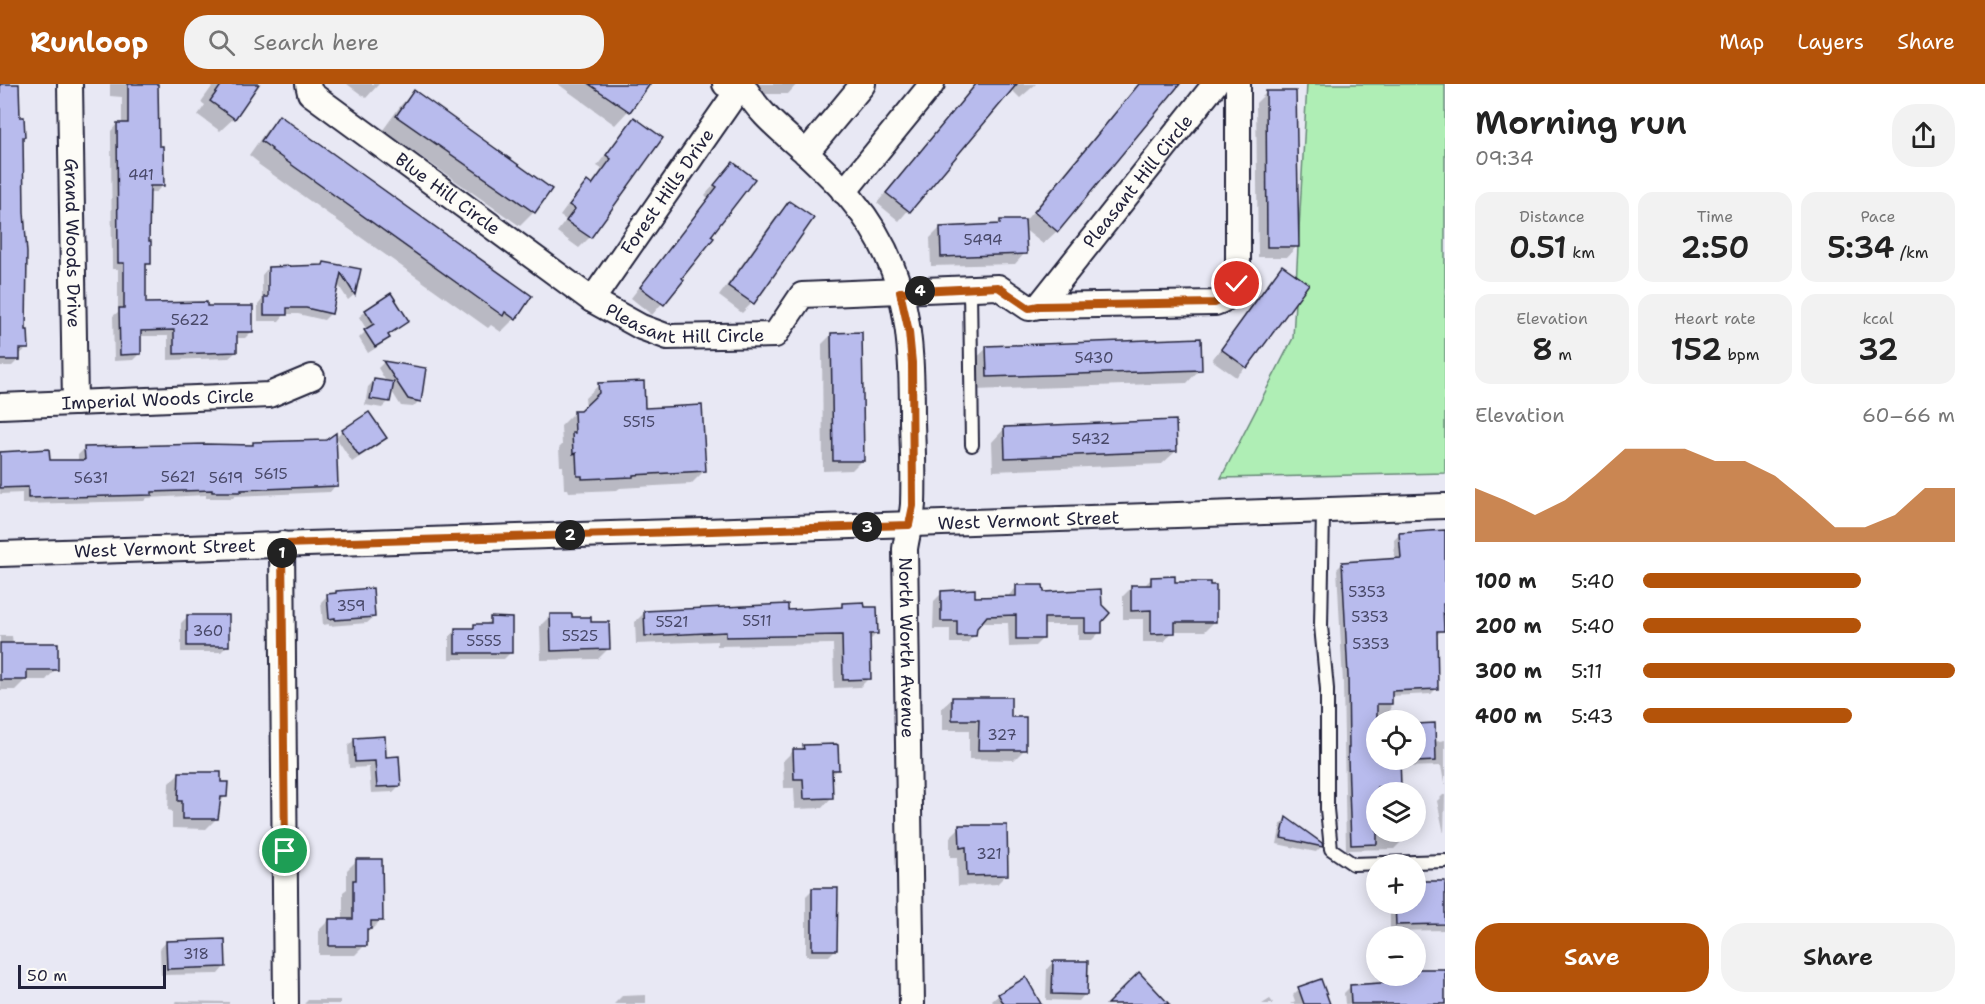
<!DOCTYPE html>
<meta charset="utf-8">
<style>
:root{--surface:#fff;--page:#f2f2f2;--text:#222;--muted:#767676;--accent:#b45309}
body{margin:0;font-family:"Shantell Sans",sans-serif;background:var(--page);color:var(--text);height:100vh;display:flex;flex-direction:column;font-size:22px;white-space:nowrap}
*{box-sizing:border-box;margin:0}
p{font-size:20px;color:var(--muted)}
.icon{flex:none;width:33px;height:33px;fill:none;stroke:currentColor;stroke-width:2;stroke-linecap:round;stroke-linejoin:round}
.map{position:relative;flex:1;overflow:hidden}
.sheet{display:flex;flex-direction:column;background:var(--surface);width:540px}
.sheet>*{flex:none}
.fabs{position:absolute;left:1366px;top:626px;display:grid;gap:12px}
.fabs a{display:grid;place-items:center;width:60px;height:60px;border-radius:50%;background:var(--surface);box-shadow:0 3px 15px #0003;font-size:30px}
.scale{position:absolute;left:18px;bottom:15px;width:148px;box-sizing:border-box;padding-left:6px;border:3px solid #22223b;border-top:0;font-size:16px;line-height:21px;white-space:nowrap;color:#22223b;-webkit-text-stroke:4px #fdfcf7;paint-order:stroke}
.pin{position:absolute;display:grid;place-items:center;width:51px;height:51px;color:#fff;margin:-26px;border:3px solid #fff;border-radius:50%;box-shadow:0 2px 6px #0007}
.km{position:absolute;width:30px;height:30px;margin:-15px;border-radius:50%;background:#222;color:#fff;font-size:16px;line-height:30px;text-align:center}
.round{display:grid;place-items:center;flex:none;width:63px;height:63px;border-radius:24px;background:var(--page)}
.headline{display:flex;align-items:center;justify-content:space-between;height:102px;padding:0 30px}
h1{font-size:33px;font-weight:600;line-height:45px}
.metrics{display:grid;grid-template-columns:repeat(3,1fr);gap:9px;height:102px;padding:6px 30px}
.metrics div{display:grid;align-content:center;border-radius:15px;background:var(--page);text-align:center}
.metrics b{font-size:30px;font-weight:600}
.metrics small{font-size:16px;font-weight:400}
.metrics p{font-size:16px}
.chart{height:168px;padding:12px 30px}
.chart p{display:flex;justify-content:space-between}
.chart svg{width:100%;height:108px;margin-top:6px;fill:var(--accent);opacity:.7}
.cta{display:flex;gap:12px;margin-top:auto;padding:12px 30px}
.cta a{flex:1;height:69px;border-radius:24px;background:var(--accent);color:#fff;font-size:24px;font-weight:600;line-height:69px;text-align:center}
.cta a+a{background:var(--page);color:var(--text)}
ul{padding:0 30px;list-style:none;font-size:20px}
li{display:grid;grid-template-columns:96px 72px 1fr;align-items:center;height:45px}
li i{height:15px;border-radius:8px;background:var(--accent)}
header{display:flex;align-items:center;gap:36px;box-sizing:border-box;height:84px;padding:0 30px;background:var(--accent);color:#fff}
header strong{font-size:28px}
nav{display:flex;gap:33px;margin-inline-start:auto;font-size:21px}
.search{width:420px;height:54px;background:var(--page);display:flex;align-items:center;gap:15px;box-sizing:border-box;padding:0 21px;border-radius:24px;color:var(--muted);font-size:22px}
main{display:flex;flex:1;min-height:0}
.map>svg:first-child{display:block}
</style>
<header>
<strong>Runloop</strong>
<div class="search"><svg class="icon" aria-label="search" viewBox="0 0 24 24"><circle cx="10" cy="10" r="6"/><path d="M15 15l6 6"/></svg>Search here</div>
<nav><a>Map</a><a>Layers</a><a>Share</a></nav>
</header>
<main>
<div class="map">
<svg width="1445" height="920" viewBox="0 0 1445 920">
<rect width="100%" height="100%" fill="#e8e8f4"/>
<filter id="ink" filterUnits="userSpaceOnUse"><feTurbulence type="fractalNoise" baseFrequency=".0167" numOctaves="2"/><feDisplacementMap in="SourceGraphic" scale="12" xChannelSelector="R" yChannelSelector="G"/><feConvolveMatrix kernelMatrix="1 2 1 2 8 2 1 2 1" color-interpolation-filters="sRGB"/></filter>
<g filter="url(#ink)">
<!-- green -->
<polygon fill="#afeeb5" stroke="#688878" stroke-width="1.5" points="1307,0 1445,0 1445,389 1221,394 1293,254"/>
<!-- shadow -->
<g fill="#0003" fill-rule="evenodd">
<polygon points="0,0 18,0 25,247 27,264 19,271 19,275 12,282 0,282"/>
<polygon points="110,0 157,0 157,64 162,102 156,108 148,108 149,179 144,184 144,221 205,224 251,248 245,254 236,254 236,268 229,274 168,276 168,252 139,252 140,269 133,276 114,277 113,232 118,228 118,185 112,185 111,47 117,40 122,40 122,13 110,12"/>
<polygon points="214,0 258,0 234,34 220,47 198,31 205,21 201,18"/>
<polygon points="347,0 379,0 366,14"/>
<polygon points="558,0 648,0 628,27 615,41"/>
<polygon points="759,0 797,0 788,10 759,10"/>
<polygon points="976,0 1036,0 1020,14 1011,5 899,137 877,119"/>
<polygon points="1138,0 1178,0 1057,147 1043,160 1024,145 1025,169 1015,180 931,182 930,154 940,144 997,142 1001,137 1025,137"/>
<polygon points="414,8 550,105 534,128 520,142 383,46 401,21"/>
<polygon points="1267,8 1297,162 1287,173 1258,173 1256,19"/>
<polygon points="280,33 514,235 501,248 491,241 488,244 258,80 259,79 249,71 266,47"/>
<polygon points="634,35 661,54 590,153 579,164 557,148 566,136 560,132 577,109 587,99 590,102 602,85 597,82 624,45"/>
<polygon points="733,80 709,152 680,195 682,196 652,231 631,214 708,114 705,111"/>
<polygon points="789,119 752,219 742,229 719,212 779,129"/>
<path d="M324 179 359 186 354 211 348 216 337 199 331 229 324 236 298 230H285L279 237H258V221L262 216V191L268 184 321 183ZM266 188H269L270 220H267Z"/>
<polygon points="1282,183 1246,283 1236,293 1212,276 1272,193"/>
<polygon points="366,227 407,237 387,252 389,254 382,260 368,269 359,254 367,246 359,233"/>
<polygon points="832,250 862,376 852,386 823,387 822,260"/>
<polygon points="987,264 1200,285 1187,299 974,306 973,277"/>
<polygon points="384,278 419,317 413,323 401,322 391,306 389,317 382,324 365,321 368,303 374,297 387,299 378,284"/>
<polygon points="599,301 644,325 704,387 691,400 620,404 617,406 569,408 568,405 564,405 563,382 560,382 559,364 562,361 561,342 575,328 580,328 586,323 585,314"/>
<polygon points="369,330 385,354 378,361 352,378 336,353 342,347"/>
<polygon points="1005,344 1176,367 1162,380 993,387 992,358"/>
<polygon points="254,360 336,401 330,408 235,412 233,414 206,414 206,411 147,414 144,417 22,420 22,409 0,410 0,369 48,377 78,377 78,371 85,364 252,362"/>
<polygon points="1400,450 1442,500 1442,546 1436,552 1437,604 1431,610 1390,612 1391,636 1377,636 1377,675 1416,675 1416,641 1434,658 1445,656 1445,704 1441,682 1399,683 1399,708 1377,708 1377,747 1399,747 1400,759 1394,765 1346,766 1343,599 1337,485 1343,479 1395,476 1394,456"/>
<polygon points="1152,494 1214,538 1205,547 1173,547 1164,558 1143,558 1143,535 1123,535 1123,512 1132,503 1143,503"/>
<polygon points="1017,503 1042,509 1100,537 1100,548 1092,556 1078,556 1078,541 1043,541 1043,554 1035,562 1009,563 1008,539 979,539 975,543 975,551 967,559 950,559 950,545 933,545 934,517 942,509 973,514 1009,514 1009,511"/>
<polygon points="327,512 374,533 367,539 329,542 329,540 323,541 321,518"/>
<polygon points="843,520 877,549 869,557 869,594 860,603 834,604 833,560 717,562 717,557 636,560 635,538 645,528 787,527 838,525"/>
<polygon points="550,532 589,540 608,565 598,575 541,576 540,542"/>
<polygon points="187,533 228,561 221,568 181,568 181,539"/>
<polygon points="491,535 510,569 504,575 449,575 449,553 456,546 470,546 474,542 484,542"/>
<polygon points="0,552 12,552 13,560 56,585 46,596 25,596 15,606 0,606"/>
<polygon points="953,614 1010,634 1024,666 1014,676 969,675 969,646 942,646 942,624"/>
<polygon points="354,656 385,675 400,701 393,708 371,709 369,683 349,684 348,662"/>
<polygon points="804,662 838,685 831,692 832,713 822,724 795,725 794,704 784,704 783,677 793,667 800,666"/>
<polygon points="179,689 219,699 226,712 218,720 216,735 206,745 172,744 172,727 168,726 169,699"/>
<polygon points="1443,711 1445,711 1444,750 1437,717"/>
<polygon points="1286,735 1321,763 1316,768 1277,760 1281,740"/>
<polygon points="960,743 1007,790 997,800 958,802 957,773 950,773 950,753"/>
<polygon points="357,776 381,836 371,846 365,849 365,861 355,871 319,871 319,846 329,836 343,836 343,808 347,805 347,786"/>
<polygon points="1429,796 1430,799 1445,799 1445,846 1390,847 1390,819 1416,819 1416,797"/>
<polygon points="813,805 836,865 829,872 806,872 806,812"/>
<polygon points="166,858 224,883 218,890 161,891 160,865"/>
<polygon points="1053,878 1085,910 1079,917 1046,916 1047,885"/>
<polygon points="1416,887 1445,920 1345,920 1344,909 1351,902 1389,900 1389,894 1392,891 1416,891"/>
<polygon points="1299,905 1329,920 1290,920 1295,917 1293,911"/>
<polygon points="646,911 646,920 614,920 622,912"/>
<polygon points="999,911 1039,920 994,920 992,917"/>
<polygon points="1270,915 1274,920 1262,920"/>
<polygon points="308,916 340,916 340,920 304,920"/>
<polygon points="177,917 229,918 229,920 174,920"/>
</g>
<!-- building -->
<g fill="#b8bbed" stroke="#22223b" stroke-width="1.5">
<polygon points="0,0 19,0 20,33 24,33 25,53 23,53 24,128 27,169 26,246 28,246 29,265 20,265 20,276 0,276"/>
<polygon points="128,0 158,0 159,62 163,62 164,102 150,102 149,157 151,157 151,180 146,180 146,219 207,218 207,222 253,222 253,248 237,248 237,268 174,270 174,246 141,247 141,270 120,271 119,224 124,224 124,179 118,179 117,39 128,39"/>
<polygon points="222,0 259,0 235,35 210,17"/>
<polygon points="589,0 650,0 630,28"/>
<polygon points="976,0 1017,0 910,128 886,109"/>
<polygon points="1139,0 1180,0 1058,148 1034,128"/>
<polygon points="414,6 552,105 535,129 396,32"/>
<polygon points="1266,7 1296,7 1299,163 1267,163"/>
<polygon points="279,31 532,212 516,236 505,228 503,232 271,66 272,65 261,57"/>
<polygon points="634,33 663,54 591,154 566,137 575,125 569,121 587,97 592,101 611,75 606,71"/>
<polygon points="733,78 755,95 711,152 714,154 682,194 684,196 664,221 640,203 717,103 714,101"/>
<polygon points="789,117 814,134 754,220 728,202"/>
<polygon points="1000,136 1025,136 1027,170 941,173 940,143 1000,140"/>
<polygon points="324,178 361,185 355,211 341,189 332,230 306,224 287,224 287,231 264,231 264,213 268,213 268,183 323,181"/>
<polygon points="1282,181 1309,200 1247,284 1221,265"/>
<polygon points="391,209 409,237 388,251 390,254 375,263 364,246 374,240 365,226"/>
<polygon points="862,248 864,377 833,377 831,249"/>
<polygon points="1201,254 1202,286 987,293 986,262"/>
<polygon points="383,277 426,284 421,318 408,315"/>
<polygon points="374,295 394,298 390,318 370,315"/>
<polygon points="644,297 645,324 702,321 706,387 633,391 633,393 582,395 582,392 577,392 576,369 573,370 572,349 575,349 574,327 580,327 599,309 598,299"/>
<polygon points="369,328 387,354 359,372 342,346"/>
<polygon points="1176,336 1177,367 1005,374 1004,343"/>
<polygon points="336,349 338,402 241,406 241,408 212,408 212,406 152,408 152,411 28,414 28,403 0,404 0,368 49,365 50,376 85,376 84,363 205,360 253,361 253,358 326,356"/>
<polygon points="1445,446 1445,520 1443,520 1444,547 1437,547 1438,605 1392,607 1392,620 1377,620 1377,675 1400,675 1401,702 1377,703 1377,760 1351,761 1348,675 1348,664 1349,664 1348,592 1342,478 1401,474 1399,449"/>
<polygon points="1175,492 1175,498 1210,498 1210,501 1216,501 1216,538 1175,538 1175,549 1151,550 1151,526 1131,527 1131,501 1151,501 1151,493"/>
<polygon points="1016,501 1043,501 1044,508 1101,505 1102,521 1110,529 1102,538 1102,549 1085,549 1085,534 1044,534 1044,555 1016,555 1016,531 987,532 977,544 976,552 957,552 957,537 941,537 941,507 975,505 975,513 1016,512"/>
<polygon points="373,504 375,533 335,536 335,534 329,535 327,510 336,509 336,507"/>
<polygon points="864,518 865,523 877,523 878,550 870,550 871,595 843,596 842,551 726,553 726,548 645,552 644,527 788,520 788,526 842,523 842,519"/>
<polygon points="550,530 572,530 572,533 591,533 591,538 609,538 610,565 551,567"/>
<rect x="187" y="531" width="42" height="31"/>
<polygon points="490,533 512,534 512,569 455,569 455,544 474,544 474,540 490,540"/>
<polygon points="0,559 58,559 58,586 27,586 27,596 0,596"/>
<polygon points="952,613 1011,613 1011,633 1026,633 1026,666 978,666 979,636 952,636"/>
<polygon points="1435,639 1436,677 1416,678 1416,640"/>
<polygon points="385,652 386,673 399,672 401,702 377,703 375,677 355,678 354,654"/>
<polygon points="836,660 838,661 839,686 832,686 833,714 804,715 803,695 794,695 793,665 804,665 803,661"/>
<polygon points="179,688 221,688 221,698 228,698 227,713 221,713 218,735 182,735 182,717 178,717"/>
<polygon points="1286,733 1322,759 1323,763 1281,754"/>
<polygon points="959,741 1007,741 1008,791 967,792 966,763 960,764"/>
<polygon points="356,775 382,775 383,837 371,837 371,845 367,845 367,862 329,862 329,835 353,835 353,796 356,796"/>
<polygon points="1419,797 1445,797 1445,840 1396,841 1395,819 1419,819"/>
<polygon points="812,804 838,804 837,866 812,866"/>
<polygon points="225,855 226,883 167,885 166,857"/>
<polygon points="1053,877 1088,877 1087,911 1052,910"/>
<polygon points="1416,885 1445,885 1445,920 1351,920 1350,901 1395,898 1395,891 1416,891"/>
<polygon points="1139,888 1169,920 1107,920"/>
<polygon points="1026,893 1041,920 1004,920 998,910"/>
<polygon points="1321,895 1330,920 1304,920 1298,903"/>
</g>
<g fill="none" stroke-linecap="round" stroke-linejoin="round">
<defs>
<g id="service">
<polyline points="970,204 972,361"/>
<polyline points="1323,427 1321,542 1327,605 1327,725 1331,765 1353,780 1445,777"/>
</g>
<g id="minor">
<path id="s1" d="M70 0 75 319"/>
<path id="s2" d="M308 0 310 9 592 216 641 243 668 253 775 251 802 211 998 203 1029 224 1039 222 1215 0"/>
<path id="s3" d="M725 0 743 1C758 29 781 46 804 67 820 82 838 99 852 116 909 184 912 253 912 338 913 366 914 393 913 420 912 435 907 450 905 465L912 920"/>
<polyline points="806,69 863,0"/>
<polyline points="844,108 932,0"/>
<path id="s4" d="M592 216 742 0"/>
<path d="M1039 222 1215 219C1230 214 1237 207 1238 191V0"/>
<path id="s5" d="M0 322 269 311 312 293"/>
<polyline points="282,460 286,920"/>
<path id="s6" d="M0 470C482 453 963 440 1445 422"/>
</g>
</defs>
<!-- service casing -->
<use href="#service" stroke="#22223b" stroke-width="16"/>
<!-- minor casing -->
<use href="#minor" stroke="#22223b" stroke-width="28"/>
<!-- service -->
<use href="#service" stroke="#fdfcf7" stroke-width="12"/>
<!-- minor -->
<use href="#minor" stroke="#fdfcf7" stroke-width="24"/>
</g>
</g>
<g fill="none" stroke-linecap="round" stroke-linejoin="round" filter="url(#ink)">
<defs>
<polyline id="route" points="285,767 282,460 909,441 913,422 912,279 909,248 900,208 998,203 1029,224 1039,222 1215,219 1230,212 1237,200"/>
</defs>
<!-- route casing -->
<use href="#route" stroke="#fff" stroke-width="12"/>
<!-- route -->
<use href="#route" stroke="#b45309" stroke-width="8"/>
</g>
<g text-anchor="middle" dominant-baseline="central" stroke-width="5" stroke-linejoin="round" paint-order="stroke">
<!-- number labels -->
<g font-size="15" fill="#484868">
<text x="141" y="91">441</text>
<text x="983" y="156">5494</text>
<text x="190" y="236">5622</text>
<text x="1094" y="274">5430</text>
<text x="639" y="338">5515</text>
<text x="1091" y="355">5432</text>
<text x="271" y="390">5615</text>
<text x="178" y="393">5621</text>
<text x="91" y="394">5631</text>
<text x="226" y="394">5619</text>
<text x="1367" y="508">5353</text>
<text x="351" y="522">359</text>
<text x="1370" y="533">5353</text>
<text x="757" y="537">5511</text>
<text x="672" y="538">5521</text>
<text x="208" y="547">360</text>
<text x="580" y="552">5525</text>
<text x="484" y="557">5555</text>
<text x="1371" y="560">5353</text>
<text x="1002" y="651">327</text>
<text x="989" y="770">321</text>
<text x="196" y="870">318</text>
</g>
<!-- street labels -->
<g font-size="18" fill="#22223b" stroke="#fdfcf7">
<text stroke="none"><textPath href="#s2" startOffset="1002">Pleasant Hill Circle</textPath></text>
<text stroke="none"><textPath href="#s4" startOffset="132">Forest Hills Drive</textPath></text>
<text stroke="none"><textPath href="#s2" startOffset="180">Blue Hill Circle</textPath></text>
<text stroke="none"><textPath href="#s1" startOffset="159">Grand Woods Drive</textPath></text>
<text stroke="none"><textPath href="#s2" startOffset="458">Pleasant Hill Circle</textPath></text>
<text stroke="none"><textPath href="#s5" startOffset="158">Imperial Woods Circle</textPath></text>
<text stroke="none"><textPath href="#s6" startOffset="1029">West Vermont Street</textPath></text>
<text stroke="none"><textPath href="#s6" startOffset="165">West Vermont Street</textPath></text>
<text stroke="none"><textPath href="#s3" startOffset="639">North Worth Avenue</textPath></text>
</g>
</g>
</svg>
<div class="fabs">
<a><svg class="icon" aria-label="locate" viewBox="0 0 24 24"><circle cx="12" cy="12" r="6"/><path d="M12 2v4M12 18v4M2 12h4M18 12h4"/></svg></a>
<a><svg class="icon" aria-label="layers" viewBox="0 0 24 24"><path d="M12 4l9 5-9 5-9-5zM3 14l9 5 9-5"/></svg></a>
<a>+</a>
<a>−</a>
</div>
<div class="scale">50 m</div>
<div class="pin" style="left:285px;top:767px;background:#1e9e55"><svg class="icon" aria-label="arrive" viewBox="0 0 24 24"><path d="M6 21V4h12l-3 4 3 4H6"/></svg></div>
<div class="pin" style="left:1237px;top:200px;background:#d93025"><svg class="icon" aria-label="check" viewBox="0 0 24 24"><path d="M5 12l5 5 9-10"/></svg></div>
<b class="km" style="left:282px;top:469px">1</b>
<b class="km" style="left:570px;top:451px">2</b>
<b class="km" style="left:867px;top:443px">3</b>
<b class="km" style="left:920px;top:207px">4</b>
</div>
<section class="sheet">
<div class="headline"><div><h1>Morning run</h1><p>09:34</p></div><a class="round"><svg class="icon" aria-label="share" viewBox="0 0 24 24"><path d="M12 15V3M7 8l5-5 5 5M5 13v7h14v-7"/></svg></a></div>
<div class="metrics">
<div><p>Distance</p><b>0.51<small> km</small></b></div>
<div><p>Time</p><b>2:50</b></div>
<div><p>Pace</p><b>5:34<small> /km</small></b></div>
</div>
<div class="metrics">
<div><p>Elevation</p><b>8<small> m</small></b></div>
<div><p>Heart rate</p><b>152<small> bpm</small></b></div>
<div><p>kcal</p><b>32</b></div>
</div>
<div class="chart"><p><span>Elevation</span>60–66 m</p>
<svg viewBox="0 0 160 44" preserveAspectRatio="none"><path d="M0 44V22L10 27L20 33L30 27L40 17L50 6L60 6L70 6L80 11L90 11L100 17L110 27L120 38L130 38L140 33L150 22L160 22V44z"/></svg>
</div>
<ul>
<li><b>100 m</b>5:40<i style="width:70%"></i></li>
<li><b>200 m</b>5:40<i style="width:70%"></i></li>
<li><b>300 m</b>5:11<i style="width:100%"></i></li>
<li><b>400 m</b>5:43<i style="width:67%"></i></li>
</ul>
<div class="cta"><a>Save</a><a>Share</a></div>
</section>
</main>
